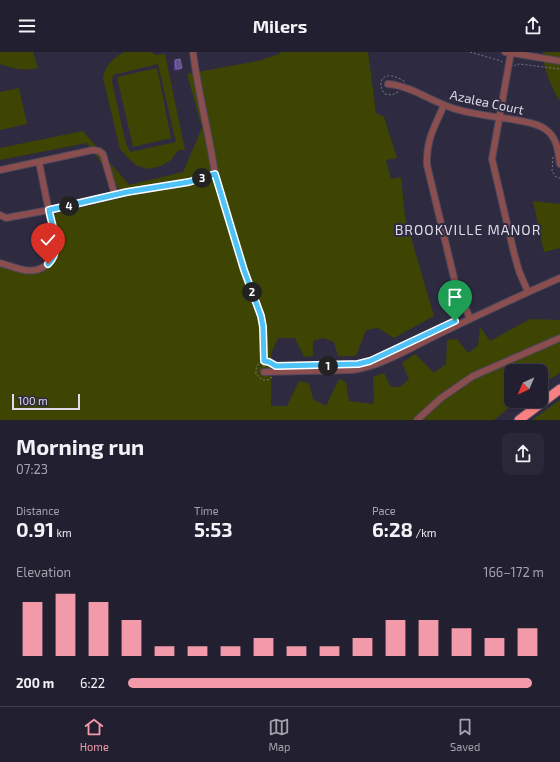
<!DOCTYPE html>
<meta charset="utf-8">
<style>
:root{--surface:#222030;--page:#2a2838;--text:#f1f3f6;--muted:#a2a3ab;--line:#3f3e4c;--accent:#f39aaa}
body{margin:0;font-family:"Exo 2",sans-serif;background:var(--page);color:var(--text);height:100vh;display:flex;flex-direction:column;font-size:15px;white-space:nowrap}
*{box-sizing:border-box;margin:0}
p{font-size:13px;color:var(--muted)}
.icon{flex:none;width:22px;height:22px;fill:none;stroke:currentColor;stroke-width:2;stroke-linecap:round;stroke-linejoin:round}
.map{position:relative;height:368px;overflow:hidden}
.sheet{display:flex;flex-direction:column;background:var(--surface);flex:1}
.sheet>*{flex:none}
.needle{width:26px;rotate:224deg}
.controls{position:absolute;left:504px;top:312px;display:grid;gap:8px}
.controls a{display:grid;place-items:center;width:44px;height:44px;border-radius:8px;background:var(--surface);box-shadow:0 1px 3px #0004,0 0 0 1px var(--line);font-size:20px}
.scale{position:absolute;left:12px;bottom:10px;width:68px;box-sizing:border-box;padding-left:4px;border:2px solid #dedcea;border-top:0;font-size:11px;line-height:14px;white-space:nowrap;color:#dedcea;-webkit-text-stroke:3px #2e2a40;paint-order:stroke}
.pin{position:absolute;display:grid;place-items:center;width:34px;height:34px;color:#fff;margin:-41px -17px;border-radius:50% 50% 50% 0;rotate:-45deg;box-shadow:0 0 4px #0007}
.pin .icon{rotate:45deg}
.km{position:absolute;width:20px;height:20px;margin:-10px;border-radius:50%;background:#222;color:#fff;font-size:11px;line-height:20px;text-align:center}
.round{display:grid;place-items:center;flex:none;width:42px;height:42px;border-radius:8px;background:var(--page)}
.overview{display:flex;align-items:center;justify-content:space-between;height:68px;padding:0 16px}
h1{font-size:22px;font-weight:700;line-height:30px}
.stats{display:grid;grid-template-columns:repeat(3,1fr);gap:6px;height:68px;padding:4px 16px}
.stats div{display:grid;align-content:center}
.stats b{font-size:20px;font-weight:700}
.stats small{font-size:11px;font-weight:400}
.stats p{font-size:11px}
.chart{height:112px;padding:8px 16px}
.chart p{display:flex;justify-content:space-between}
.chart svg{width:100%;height:72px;margin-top:4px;stroke:var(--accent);stroke-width:6}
ul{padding:0 16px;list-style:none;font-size:13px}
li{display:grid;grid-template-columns:64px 48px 1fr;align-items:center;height:30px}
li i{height:10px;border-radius:5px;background:var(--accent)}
header{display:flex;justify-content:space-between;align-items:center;height:52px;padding:0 16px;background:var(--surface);font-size:18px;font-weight:700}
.menu{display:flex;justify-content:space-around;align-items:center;height:56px;border-top:1px solid var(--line);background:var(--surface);font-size:11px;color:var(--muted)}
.menu a{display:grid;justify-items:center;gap:2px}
.menu .on{color:var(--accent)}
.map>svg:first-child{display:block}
</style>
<header><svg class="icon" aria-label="menu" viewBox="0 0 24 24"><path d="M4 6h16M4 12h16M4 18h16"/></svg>Milers<svg class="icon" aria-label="share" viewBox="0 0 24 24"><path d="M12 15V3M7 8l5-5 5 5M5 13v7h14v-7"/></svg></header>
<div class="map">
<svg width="560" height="368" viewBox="0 0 560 368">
<rect width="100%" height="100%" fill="#2e2a40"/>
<!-- green -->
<g fill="#3e4503" fill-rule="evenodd">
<path d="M0 0H33L38 16C23 19 14 17 0 12Z"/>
<path d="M124 0H151L156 3 165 2 185 98H178L171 108 161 114 149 117 137 114 128 106 120 97 103 26C105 14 113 6 124 0ZM158 12 176 90 130 100 126 92 112 30 113 23Z"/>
<polygon points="281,0 368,0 376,61 384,65 397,106 386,108 391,127 401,125 405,165 434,264 394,286 378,276 366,278 356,304 338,304 334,290 323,286 313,289 313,304 304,305 295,286 278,286 271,302 271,354 287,354 299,329 309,331 313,347 326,354 339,327 346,330 349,349 374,352 373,325 384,321 391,335 400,335 409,327 402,311 415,302 434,321 446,312 447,288 457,287 468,301 478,294 480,275 490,289 530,267 560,268 560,321 541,333 541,319 511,319 511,349 517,349 494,368 0,368 0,208 37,220 56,199 50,163 125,145 87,91 0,108 0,96 83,79 129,133 183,120 202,76 187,22 258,9 279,2"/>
<path d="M543 0H560V49C552 37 542 14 543 0Z"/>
<polygon points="157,16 171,86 133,95 117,25"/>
<polygon points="19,36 27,72 0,78 0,40"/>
<polygon points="533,149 560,152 560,196 544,200"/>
<polygon points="560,348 560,368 532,368"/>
</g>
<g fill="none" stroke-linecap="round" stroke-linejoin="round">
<defs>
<g id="minor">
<polyline points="505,0 560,9"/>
<polyline points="511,0 492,107 514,201 519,219 528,240"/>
<path d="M388 32C413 34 434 52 459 58 477 63 497 65 516 68 526 70 537 71 545 77 557 85 558 98 560 112"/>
<path d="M444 53C434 76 426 88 427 113L455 230 470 267"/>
<polyline points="0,118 93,98 99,99 103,102 115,143"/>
<path d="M0 163 6 166 65 155 127 140 189 130 215 122C209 81 198 41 193 0"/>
<path d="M0 211C15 215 31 224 45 214 52 209 55 203 56 195L39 110"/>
<path d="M264 320 352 318C382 314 410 296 437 283 478 263 519 244 560 226"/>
<polyline points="417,368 441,346 473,324 560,286"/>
</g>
<polyline id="highway" points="519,368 560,337"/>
</defs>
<!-- minor casing -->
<use href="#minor" stroke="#4a465b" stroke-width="8"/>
<!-- highway casing -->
<use href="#highway" stroke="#4a465b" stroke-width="11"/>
<!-- path -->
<g stroke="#7a7789" stroke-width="1" stroke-dasharray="2 2" stroke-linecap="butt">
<polyline points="470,0 501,9 504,11"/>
<polyline points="514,14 515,13 519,12 560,17"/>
<path d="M398 40 392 43 385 42C378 35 380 22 391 24 396 24 402 28 406 30"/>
<polyline points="553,105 552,119 556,125 560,126"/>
<polyline points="217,128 244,218 261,264 263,275 264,316"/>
<polyline points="381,304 405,293"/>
<path d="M272 325 268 328H262L256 322C255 316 258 308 266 309 270 309 273 313 275 314"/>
</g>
<!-- minor -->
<use href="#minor" stroke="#8a4e4e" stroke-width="6"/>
<!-- highway -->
<use href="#highway" stroke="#f68082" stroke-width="9"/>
</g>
<!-- wall -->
<polygon fill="#534287" points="175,8 181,18 174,19 174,10"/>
<!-- shaded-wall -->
<polygon fill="#3e3166" points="182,16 181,18 174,19 176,17"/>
<!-- building -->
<polygon fill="#625292" stroke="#7668a0" points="180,7 182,16 176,17 175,8"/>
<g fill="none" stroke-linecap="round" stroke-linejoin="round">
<defs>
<path id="route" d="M48 212C63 198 52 175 49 158L127 140 189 130 215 122 244 218 261 264 263 275 264 309 269 310 276 314 358 312 370 309 455 269"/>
</defs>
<!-- route casing -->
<use href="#route" stroke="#fff" stroke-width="8"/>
<!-- route -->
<use href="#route" stroke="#4fc3f7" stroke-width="5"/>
</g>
<g text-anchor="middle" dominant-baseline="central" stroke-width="4" stroke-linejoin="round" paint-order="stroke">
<!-- street labels -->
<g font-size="13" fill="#dedcea" stroke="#2e2a40">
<text transform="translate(487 50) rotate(12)">Azalea Court</text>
</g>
<!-- neighbourhood labels -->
<g font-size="14" letter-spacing="1" fill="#dedcea" stroke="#2e2a40">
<text x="468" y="177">BROOKVILLE MANOR</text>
</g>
</g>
</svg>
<div class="controls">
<a><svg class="needle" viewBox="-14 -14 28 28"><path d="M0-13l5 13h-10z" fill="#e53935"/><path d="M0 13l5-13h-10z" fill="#a2a3ab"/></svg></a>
</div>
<div class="scale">100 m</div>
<div class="pin" style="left:455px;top:269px;background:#1e9e55"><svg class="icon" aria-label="arrive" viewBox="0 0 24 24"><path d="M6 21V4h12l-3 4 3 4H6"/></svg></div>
<div class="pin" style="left:48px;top:212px;background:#d93025"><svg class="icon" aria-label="check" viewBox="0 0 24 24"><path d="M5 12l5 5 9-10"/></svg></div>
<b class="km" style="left:328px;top:314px">1</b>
<b class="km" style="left:252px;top:240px">2</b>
<b class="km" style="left:202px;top:126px">3</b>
<b class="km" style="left:69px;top:154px">4</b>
</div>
<section class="sheet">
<div class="overview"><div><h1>Morning run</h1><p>07:23</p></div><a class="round"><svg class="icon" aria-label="share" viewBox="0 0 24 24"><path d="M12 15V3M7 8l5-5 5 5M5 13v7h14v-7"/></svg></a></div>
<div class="stats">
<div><p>Distance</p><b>0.91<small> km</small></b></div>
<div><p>Time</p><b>5:53</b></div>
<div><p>Pace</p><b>6:28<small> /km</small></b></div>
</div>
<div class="chart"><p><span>Elevation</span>166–172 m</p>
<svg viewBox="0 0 160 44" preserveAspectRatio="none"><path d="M5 44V11M15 44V6M25 44V11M35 44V22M45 44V38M55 44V38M65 44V38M75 44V33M85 44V38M95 44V38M105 44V33M115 44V22M125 44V22M135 44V27M145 44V33M155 44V27"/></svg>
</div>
<ul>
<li><b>200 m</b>6:22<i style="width:97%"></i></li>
</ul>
</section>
<nav class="menu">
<a class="on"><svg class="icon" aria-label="home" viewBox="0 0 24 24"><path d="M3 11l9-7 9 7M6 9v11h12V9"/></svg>Home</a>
<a><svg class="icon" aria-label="map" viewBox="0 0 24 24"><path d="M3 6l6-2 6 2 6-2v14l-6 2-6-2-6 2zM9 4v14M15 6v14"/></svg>Map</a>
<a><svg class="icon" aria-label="saved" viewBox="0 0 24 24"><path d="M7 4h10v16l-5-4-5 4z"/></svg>Saved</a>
</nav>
